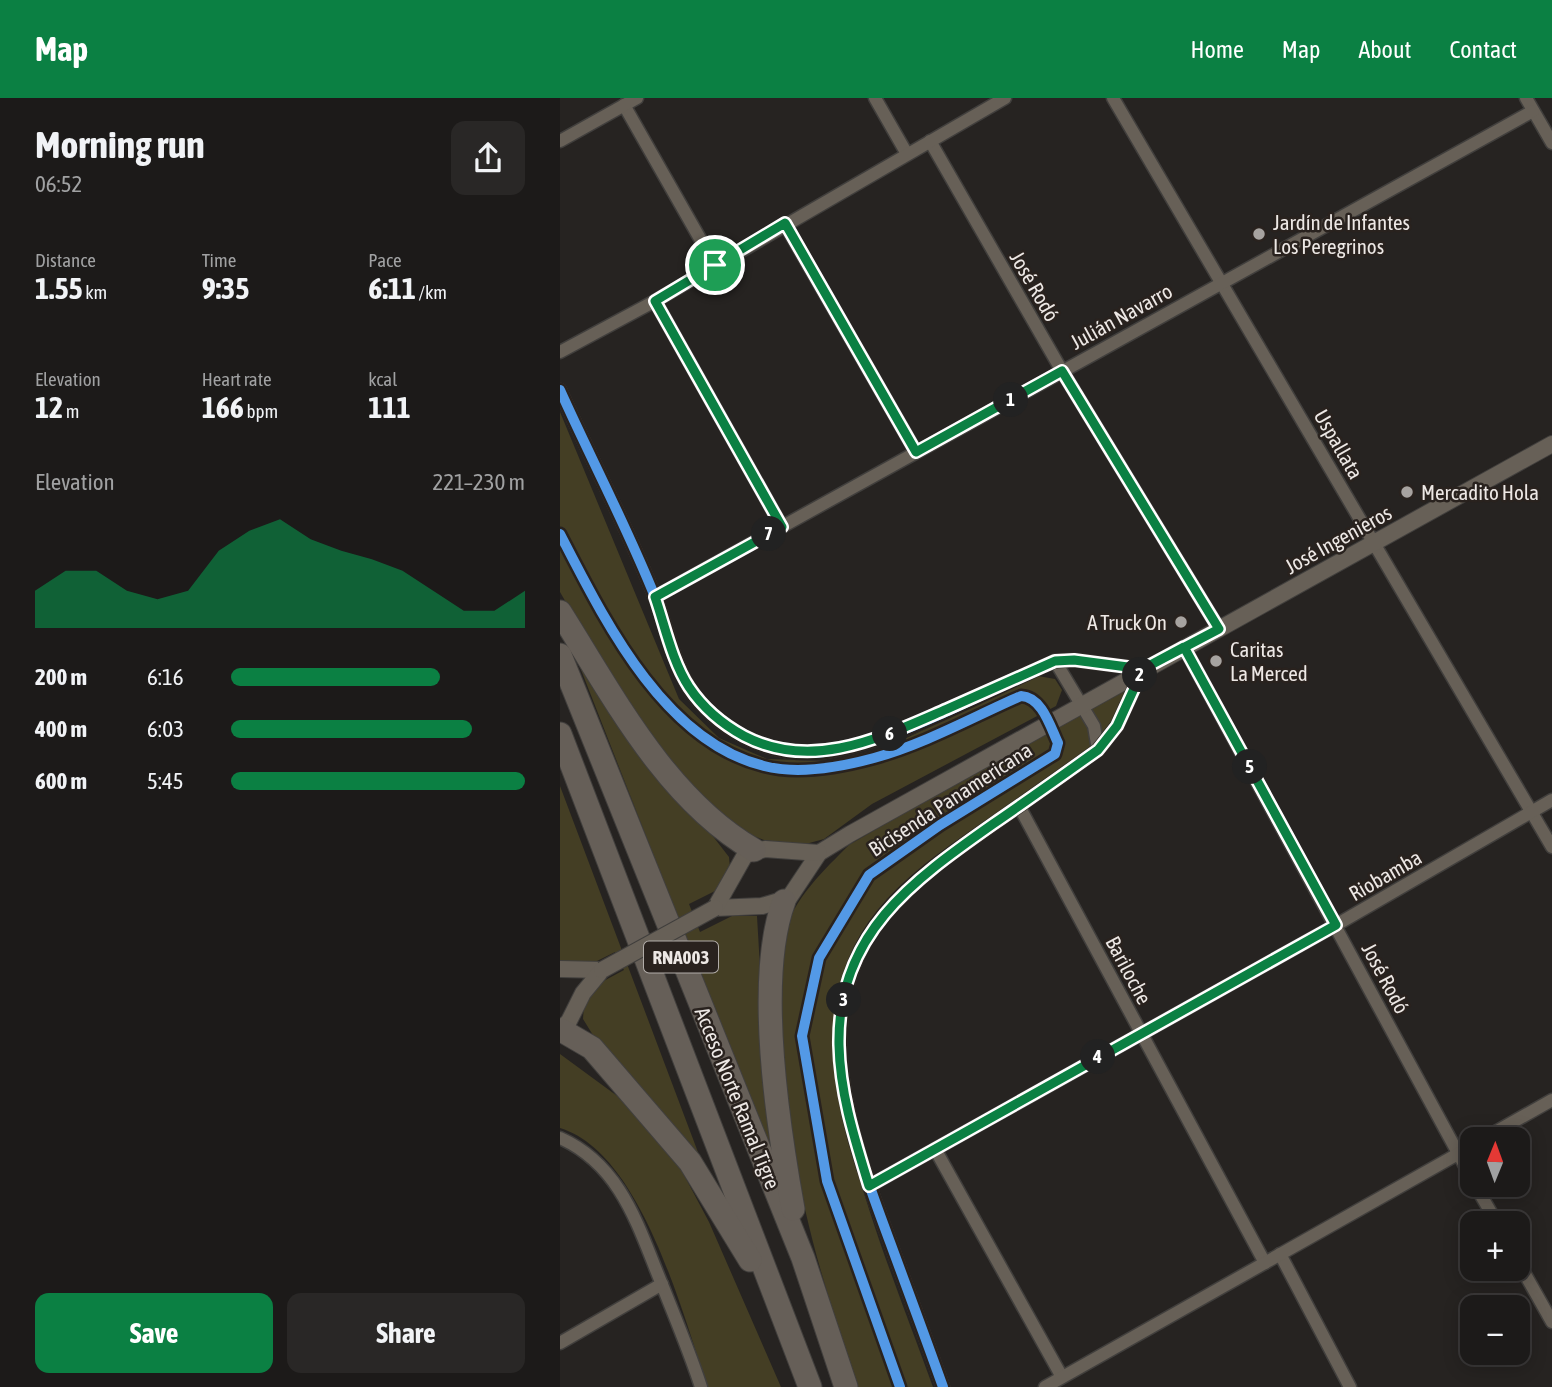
<!DOCTYPE html>
<meta charset="utf-8">
<style>
:root{--surface:#1c1a19;--page:#292726;--text:#f1f3f6;--muted:#a0a1a2;--line:#3a3838;--accent:#0b8043}
body{margin:0;font-family:"Asap Condensed",sans-serif;background:var(--page);color:var(--text);height:100vh;display:flex;flex-direction:column;font-size:26px;white-space:nowrap}
*{box-sizing:border-box;margin:0}
p{font-size:23px;color:var(--muted)}
.icon{flex:none;width:38px;height:38px;fill:none;stroke:currentColor;stroke-width:2;stroke-linecap:round;stroke-linejoin:round}
.map{position:relative;flex:1;overflow:hidden}
.drawer{display:flex;flex-direction:column;background:var(--surface);width:560px}
.drawer>*{flex:none}
.needle{width:46px;rotate:1deg}
.buttons{position:absolute;left:900px;top:1029px;display:grid;gap:14px}
.buttons a{display:grid;place-items:center;width:70px;height:70px;border-radius:14px;background:var(--surface);box-shadow:0 4px 18px #0003,0 0 0 2px var(--line);font-size:35px}
.pin{position:absolute;display:grid;place-items:center;width:60px;height:60px;color:#fff;margin:-30px;border:4px solid #fff;border-radius:50%;box-shadow:0 2px 7px #0007}
.km{position:absolute;width:35px;height:35px;margin:-18px;border-radius:50%;background:#222;color:#fff;font-size:19px;line-height:35px;text-align:center}
.round{display:grid;place-items:center;flex:none;width:74px;height:74px;border-radius:14px;background:var(--page)}
.head{display:flex;align-items:center;justify-content:space-between;height:119px;padding:0 35px}
h1{font-size:38px;font-weight:700;line-height:52px}
.metrics{display:grid;grid-template-columns:repeat(3,1fr);gap:10px;height:119px;padding:7px 35px}
.metrics div{display:grid;align-content:center}
.metrics b{font-size:30px;font-weight:700}
.metrics small{font-size:19px;font-weight:400}
.metrics p{font-size:19px}
.chart{height:196px;padding:14px 35px}
.chart p{display:flex;justify-content:space-between}
.chart svg{width:100%;height:126px;margin-top:7px;fill:var(--accent);opacity:.7}
.cta{display:flex;gap:14px;margin-top:auto;padding:14px 35px}
.cta a{flex:1;height:80px;border-radius:14px;background:var(--accent);color:#fff;font-size:28px;font-weight:700;line-height:80px;text-align:center}
.cta a+a{background:var(--page);color:var(--text)}
ul{padding:0 35px;list-style:none;font-size:23px}
li{display:grid;grid-template-columns:112px 84px 1fr;align-items:center;height:52px}
li i{height:18px;border-radius:9px;background:var(--accent)}
header{display:flex;align-items:center;gap:42px;box-sizing:border-box;height:98px;padding:0 35px;background:var(--accent);color:#fff}
header strong{font-size:33px}
nav{display:flex;gap:38px;margin-inline-start:auto;font-size:24px}
main{display:flex;flex:1;min-height:0}
.map>svg:first-child{display:block}
</style>
<header>
<strong>Map</strong>
<nav><a>Home</a><a>Map</a><a>About</a><a>Contact</a></nav>
</header>
<main>
<section class="drawer">
<div class="head"><div><h1>Morning run</h1><p>06:52</p></div><a class="round"><svg class="icon" aria-label="share" viewBox="0 0 24 24"><path d="M12 15V3M7 8l5-5 5 5M5 13v7h14v-7"/></svg></a></div>
<div class="metrics">
<div><p>Distance</p><b>1.55<small> km</small></b></div>
<div><p>Time</p><b>9:35</b></div>
<div><p>Pace</p><b>6:11<small> /km</small></b></div>
</div>
<div class="metrics">
<div><p>Elevation</p><b>12<small> m</small></b></div>
<div><p>Heart rate</p><b>166<small> bpm</small></b></div>
<div><p>kcal</p><b>111</b></div>
</div>
<div class="chart"><p><span>Elevation</span>221–230 m</p>
<svg viewBox="0 0 160 44" preserveAspectRatio="none"><path d="M0 44V31L10 24L20 24L30 31L40 34L50 31L60 17L70 10L80 6L90 13L100 17L110 20L120 24L130 31L140 38L150 38L160 31V44z"/></svg>
</div>
<ul>
<li><b>200 m</b>6:16<i style="width:71%"></i></li>
<li><b>400 m</b>6:03<i style="width:82%"></i></li>
<li><b>600 m</b>5:45<i style="width:100%"></i></li>
</ul>
<div class="cta"><a>Save</a><a>Share</a></div>
</section>
<div class="map">
<svg width="992" height="1289" viewBox="0 0 992 1289">
<rect width="100%" height="100%" fill="#262321"/>
<!-- green -->
<g fill="#443e24">
<polygon points="0,314 119,601 159,640 207,661 270,663 325,650 478,578 495,581 502,592 496,608 312,706 264,741 242,747 204,742 173,730 139,703 66,609 0,494"/>
<polygon points="18,564 169,759 170,770 163,789 129,806 140,834 172,818 197,818 211,1058"/>
<path d="M573 582 555 625 541 643C500 672 460 700 419 729 398 744 375 759 355 776 317 809 290 852 277 900 254 994 340 1196 373 1289H298C254 1163 218 1034 222 900 223 880 220 855 224 836 233 801 265 771 289 747Z"/>
<polygon points="0,688 156,1102 41,950 23,921 24,906 38,886 64,872 55,854 27,868 0,865"/>
<path d="M0 956 79 1014 116 1062 149 1124 221 1289H148C122 1216 82 1055 0 1030Z"/>
</g>
<g fill="none" stroke-linecap="round" stroke-linejoin="round">
<defs>
<g id="minor">
<polyline points="315,0 347,56"/>
<polyline points="553,0 992,749"/>
<polyline points="966,0 992,45"/>
<polyline points="64,7 155,167"/>
<polyline points="0,43 77,0"/>
<polyline points="370,43 502,273 659,531"/>
<polyline points="225,126 356,354"/>
<polyline points="95,203 222,429"/>
<polyline points="0,254 95,203 445,0"/>
<path d="M0 292C31 361 67 429 95 499 110 536 115 580 144 609 174 640 221 660 264 654 342 642 422 595 495 563L514 562 583 571 557 628 538 652C502 678 466 703 429 729 392 755 353 780 323 817 244 915 291 1040 330 1144 348 1193 366 1241 383 1289"/>
<polyline points="95,499 973,13"/>
<polyline points="624,549 912,1081"/>
<polyline points="495,563 534,628 538,652"/>
<polyline points="459,708 705,1165"/>
<path d="M0 1040C63 1068 79 1132 103 1189 116 1222 130 1255 141 1289"/>
<polyline points="923,1041 992,1002"/>
<polyline points="375,1051 502,1279"/>
<polyline points="915,1087 937,1125"/>
<polyline points="309,1088 776,827 992,702"/>
<polyline points="720,1156 790,1289"/>
<polyline points="957,1162 992,1224"/>
<polyline points="0,1245 102,1186"/>
<polyline points="485,1289 912,1048"/>
</g>
<g id="tertiary">
<polyline points="155,810 202,808 229,800 259,755 290,736 992,346"/>
<polyline points="155,810 185,757 205,751 259,755"/>
<polyline points="0,871 42,872"/>
<polyline points="0,933 9,923 23,895 42,872"/>
</g>
<g id="motorway">
<path d="M0 514C53 598 106 701 194 752"/>
<polyline points="0,557 243,1160 286,1289"/>
<polyline points="0,636 250,1289"/>
<path d="M224 803C195 881 218 1028 233 1111"/>
<polyline points="1,932 32,950 130,1064 190,1162"/>
</g>
</defs>
<!-- minor casing -->
<use href="#minor" stroke="#413f3d" stroke-width="15"/>
<!-- tertiary casing -->
<use href="#tertiary" stroke="#413f3d" stroke-width="18"/>
<!-- motorway casing -->
<use href="#motorway" stroke="#413f3d" stroke-width="25"/>
<!-- minor -->
<use href="#minor" stroke="#676057" stroke-width="12"/>
<!-- tertiary -->
<use href="#tertiary" stroke="#676057" stroke-width="16"/>
<!-- motorway -->
<use href="#motorway" stroke="#665f58" stroke-width="23"/>
<defs>
<polyline id="tertiary-bridge" points="42,872 155,810"/>
</defs>
<!-- tertiary-bridge casing -->
<use href="#tertiary-bridge" stroke="#413f3d" stroke-width="18" stroke-linecap="butt"/>
<!-- tertiary-bridge -->
<use href="#tertiary-bridge" stroke="#676057" stroke-width="16"/>
<defs>
<g id="cycleway">
<path d="M0 292C31 361 67 429 95 499 110 536 115 580 144 609 174 640 221 660 264 654 342 642 422 595 495 563L514 562 583 571 557 628 538 652C502 678 466 703 429 729 392 755 353 780 323 817 244 915 291 1040 330 1144 348 1193 366 1241 383 1289"/>
<path d="M0 436C44 521 103 643 204 668 238 677 281 669 314 660 365 646 413 619 461 598 482 599 490 628 498 645L495 656 380 727 309 777 259 860 242 938 267 1083 340 1289"/>
</g>
</defs>
<!-- cycleway casing -->
<use href="#cycleway" stroke="#29221e" stroke-width="15"/>
<!-- cycleway -->
<use href="#cycleway" stroke="#5399e6" stroke-width="10"/>
</g>
<g fill="none" stroke-linecap="round" stroke-linejoin="round">
<defs>
<path id="route" d="M155 167 225 125 356 354 502 273 659 531 583 571 557 628 538 652C503 677 468 702 433 726 352 783 277 836 279 947 280 996 295 1042 309 1088L776 827 624 549 583 571 514 562 495 563C459 579 423 595 387 611 322 639 253 674 184 638 162 626 143 610 129 589 112 563 105 528 95 499L222 429 95 203 155 167"/>
</defs>
<!-- route casing -->
<use href="#route" stroke="#fff" stroke-width="14"/>
<!-- route -->
<use href="#route" stroke="#0b8043" stroke-width="9"/>
</g>
<!-- markers -->
<g fill="#a7a3a0" stroke="#29221e" stroke-width="2.5">
<circle cx="699" cy="136" r="7"/>
<circle cx="847" cy="394" r="7"/>
<circle cx="621" cy="524" r="7"/>
<circle cx="656" cy="563" r="7"/>
</g>
<g text-anchor="middle" dominant-baseline="central" stroke-width="5" stroke-linejoin="round" paint-order="stroke">
<!-- shield labels -->
<rect fill="#29221e" stroke="#b2ada9" stroke-width="2" x="84" y="843.5" width="74" height="31" rx="5"/>
<g font-size="19" font-weight="bold" fill="#ede8e5">
<text x="121" y="859">RNA003</text>
</g>
<!-- poi labels -->
<g font-size="21" fill="#ede8e5" stroke="#29221e" text-anchor="start">
<text x="713" y="124">Jardín de Infantes<tspan x="713" dy="24">Los Peregrinos</tspan></text>
<text x="861" y="394">Mercadito Hola</text>
<text x="607" y="524" text-anchor="end">A Truck On</text>
<text x="670" y="551">Caritas<tspan x="670" dy="24">La Merced</tspan></text>
</g>
<!-- street labels -->
<g font-size="21" fill="#ede8e5" stroke="#29221e">
<text transform="translate(475 188) rotate(60)">José Rodó</text>
<text transform="translate(561 218) rotate(-29)">Julián Navarro</text>
<text transform="translate(779 346) rotate(60)">Uspallata</text>
<text transform="translate(778 441) rotate(-29)">José Ingenieros</text>
<text transform="translate(390 701) rotate(-33)">Bicisenda Panamericana</text>
<text transform="translate(825 777) rotate(-30)">Riobamba</text>
<text transform="translate(569 872) rotate(62)">Bariloche</text>
<text transform="translate(826 880) rotate(62)">José Rodó</text>
<text transform="translate(178 1000) rotate(68)">Acceso Norte Ramal Tigre</text>
</g>
</g>
</svg>
<div class="buttons">
<a><svg class="needle" viewBox="-14 -14 28 28"><path d="M0-13l5 13h-10z" fill="#e53935"/><path d="M0 13l5-13h-10z" fill="#a0a1a2"/></svg></a>
<a>+</a>
<a>−</a>
</div>
<div class="pin" style="left:155px;top:167px;background:#1e9e55"><svg class="icon" aria-label="arrive" viewBox="0 0 24 24"><path d="M6 21V4h12l-3 4 3 4H6"/></svg></div>
<b class="km" style="left:451px;top:302px">1</b>
<b class="km" style="left:580px;top:577px">2</b>
<b class="km" style="left:284px;top:902px">3</b>
<b class="km" style="left:538px;top:959px">4</b>
<b class="km" style="left:690px;top:669px">5</b>
<b class="km" style="left:330px;top:636px">6</b>
<b class="km" style="left:209px;top:436px">7</b>
</div>
</main>
